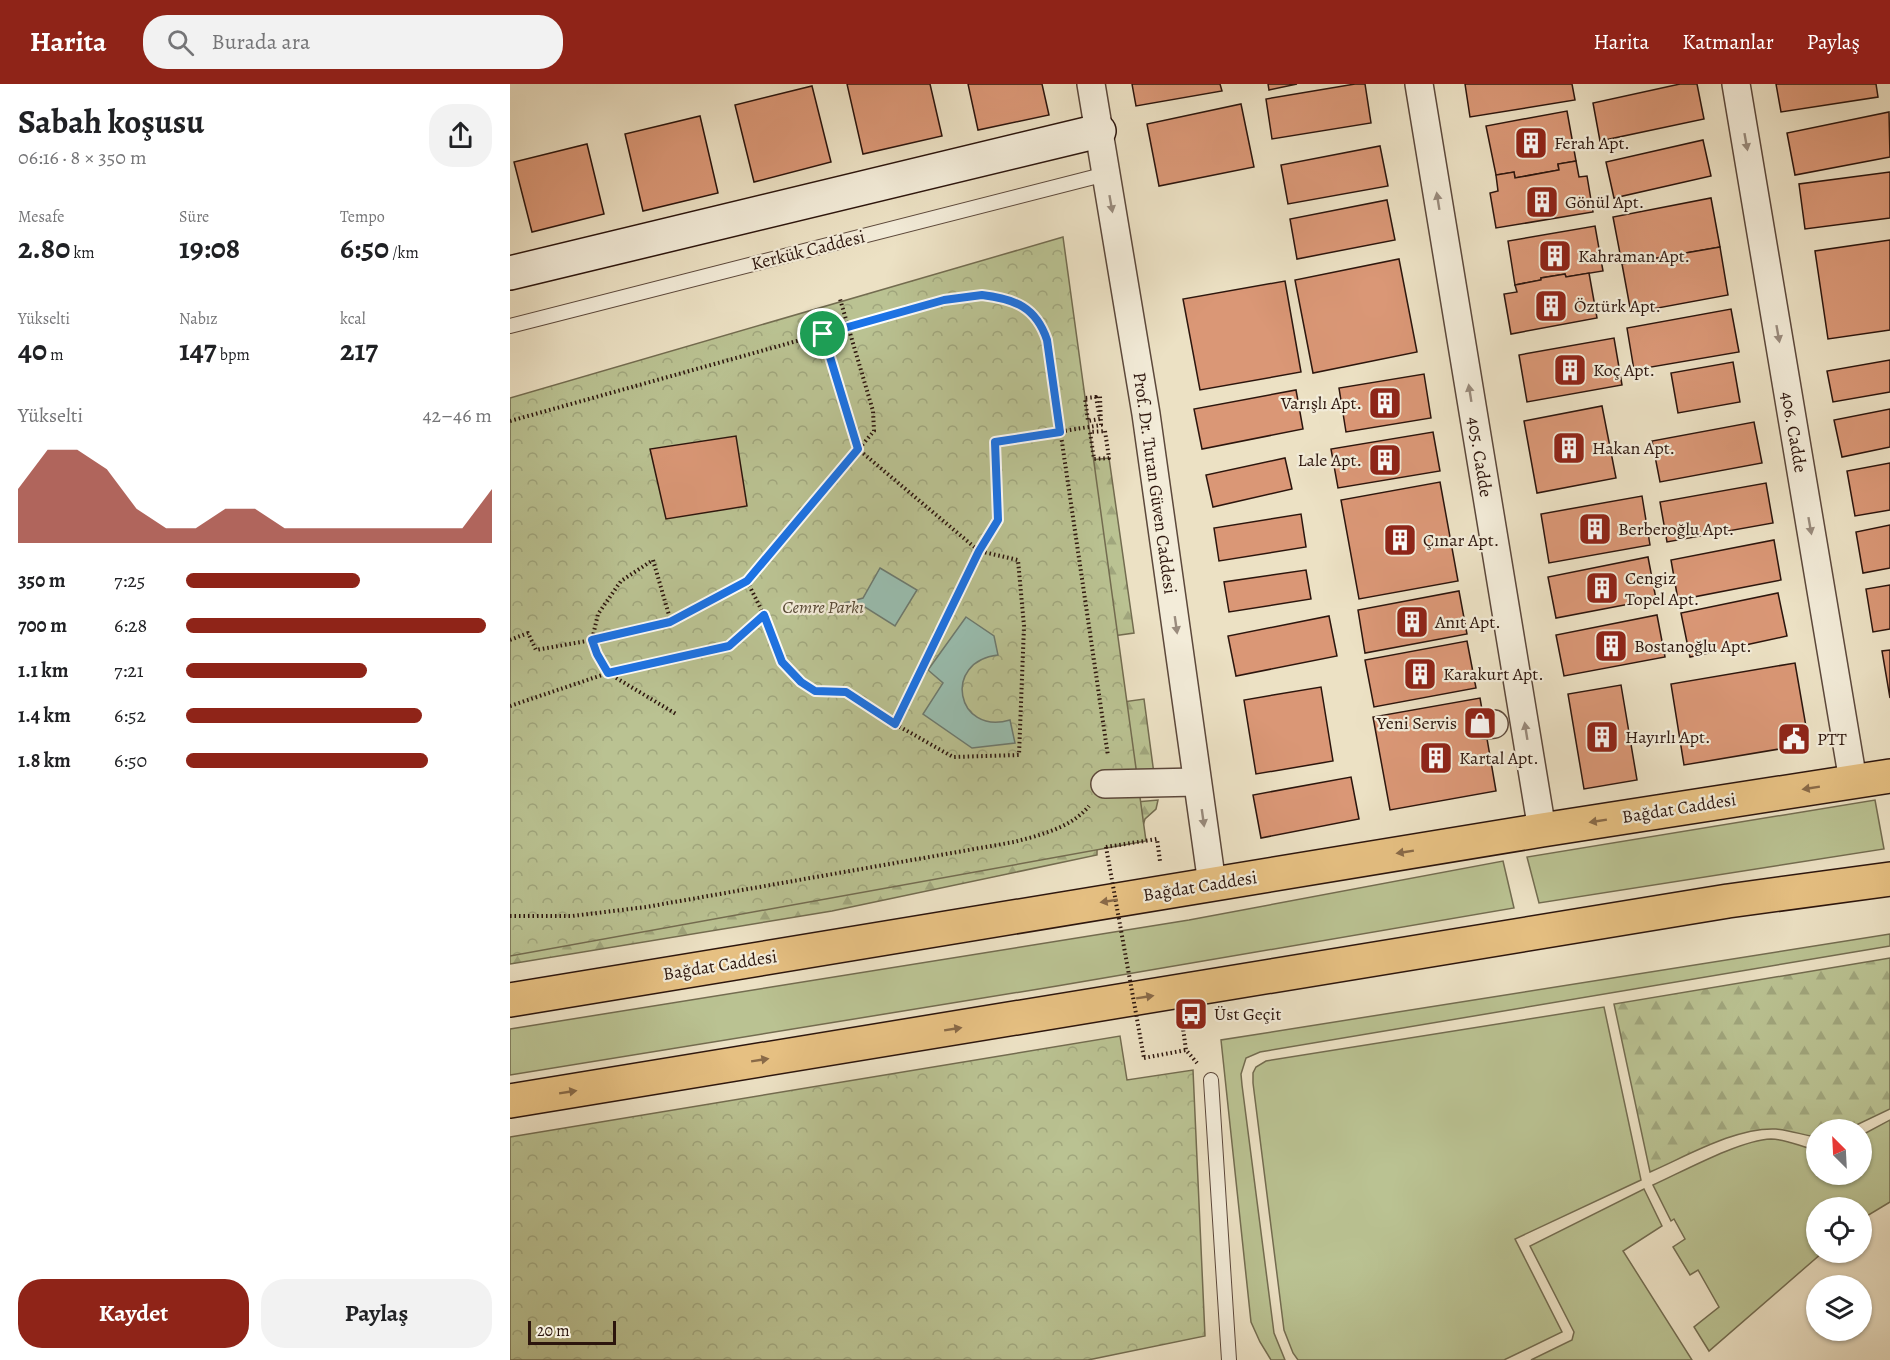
<!DOCTYPE html>
<html lang="tr">
<meta charset="utf-8">
<style>
:root{--surface:#fff;--page:#f2f2f2;--text:#202124;--muted:#757577;--accent:#8f2418}
body{margin:0;font-family:Alegreya,serif;background:var(--page);color:var(--text);height:100vh;display:flex;flex-direction:column;font-size:22px;white-space:nowrap}
*{box-sizing:border-box;margin:0}
p{font-size:20px;color:var(--muted)}
.icon{flex:none;width:33px;height:33px;fill:none;stroke:currentColor;stroke-width:2;stroke-linecap:round;stroke-linejoin:round}
.map{position:relative;flex:1;overflow:hidden}
.side{display:flex;flex-direction:column;background:var(--surface);width:510px}
.side>*{flex:none}
.needle{width:39px;rotate:336deg}
.fabs{position:absolute;left:1296px;top:1035px;display:grid;gap:12px}
.fabs a{display:grid;place-items:center;width:66px;height:66px;border-radius:50%;background:var(--surface);box-shadow:0 2px 4px #0004;font-size:30px}
.scale{position:absolute;left:18px;bottom:15px;width:88px;box-sizing:border-box;padding-left:6px;border:3px solid #2c150d;border-top:0;font-size:16px;line-height:21px;white-space:nowrap;color:#2c150d;-webkit-text-stroke:4px #f3ecd9;paint-order:stroke}
.pin{position:absolute;display:grid;place-items:center;width:51px;height:51px;color:#fff;margin:-26px;border:3px solid #fff;border-radius:50%;box-shadow:0 2px 6px #0007}
.round{display:grid;place-items:center;flex:none;width:63px;height:63px;border-radius:24px;background:var(--page)}
.summary{display:flex;align-items:center;justify-content:space-between;height:102px;padding:0 18px}
h1{font-size:33px;font-weight:700;line-height:45px}
.figures{display:grid;grid-template-columns:repeat(3,1fr);gap:9px;height:102px;padding:6px 18px}
.figures div{display:grid;align-content:center}
.figures b{font-size:30px;font-weight:700}
.figures small{font-size:16px;font-weight:400}
.figures p{font-size:16px}
.chart{height:168px;padding:12px 18px}
.chart p{display:flex;justify-content:space-between}
.chart svg{width:100%;height:108px;margin-top:6px;fill:var(--accent);opacity:.7}
.button{display:flex;gap:12px;margin-top:auto;padding:12px 18px}
.button a{flex:1;height:69px;border-radius:24px;background:var(--accent);color:#fff;font-size:24px;font-weight:700;line-height:69px;text-align:center}
.button a+a{background:var(--page);color:var(--text)}
ul{padding:0 18px;list-style:none;font-size:20px}
li{display:grid;grid-template-columns:96px 72px 1fr;align-items:center;height:45px}
li i{height:15px;border-radius:8px;background:var(--accent)}
header{display:flex;align-items:center;gap:36px;box-sizing:border-box;height:84px;padding:0 30px;background:var(--accent);color:#fff}
header strong{font-size:28px}
nav{display:flex;gap:33px;margin-inline-start:auto;font-size:21px}
.search{width:420px;height:54px;background:var(--page);display:flex;align-items:center;gap:15px;box-sizing:border-box;padding:0 21px;border-radius:24px;color:var(--muted);font-size:22px}
main{display:flex;flex:1;min-height:0}
.map>svg:first-child{display:block}
</style>
<header>
<strong>Harita</strong>
<div class="search"><svg class="icon" aria-label="search" viewBox="0 0 24 24"><circle cx="10" cy="10" r="6"/><path d="M15 15l6 6"/></svg>Burada ara</div>
<nav><a>Harita</a><a>Katmanlar</a><a>Paylaş</a></nav>
</header>
<main>
<section class="side">
<div class="summary"><div><h1>Sabah koşusu</h1><p>06:16 · 8 × 350 m</p></div><a class="round"><svg class="icon" aria-label="share" viewBox="0 0 24 24"><path d="M12 15V3M7 8l5-5 5 5M5 13v7h14v-7"/></svg></a></div>
<div class="figures">
<div><p>Mesafe</p><b>2.80<small> km</small></b></div>
<div><p>Süre</p><b>19:08</b></div>
<div><p>Tempo</p><b>6:50<small> /km</small></b></div>
</div>
<div class="figures">
<div><p>Yükselti</p><b>40<small> m</small></b></div>
<div><p>Nabız</p><b>147<small> bpm</small></b></div>
<div><p>kcal</p><b>217</b></div>
</div>
<div class="chart"><p><span>Yükselti</span>42–46 m</p>
<svg viewBox="0 0 160 44" preserveAspectRatio="none"><path d="M0 44V22L10 6L20 6L30 14L40 30L50 38L60 38L70 30L80 30L90 38L100 38L110 38L120 38L130 38L140 38L150 38L160 22V44z"/></svg>
</div>
<ul>
<li><b>350 m</b>7:25<i style="width:57%"></i></li>
<li><b>700 m</b>6:28<i style="width:98%"></i></li>
<li><b>1.1 km</b>7:21<i style="width:59%"></i></li>
<li><b>1.4 km</b>6:52<i style="width:77%"></i></li>
<li><b>1.8 km</b>6:50<i style="width:79%"></i></li>
</ul>
<div class="button"><a>Kaydet</a><a>Paylaş</a></div>
</section>
<div class="map">
<svg width="1380" height="1276" viewBox="0 0 1380 1276">
<defs>
<pattern id="forest-firs" width="22" height="20" patternUnits="userSpaceOnUse" patternTransform="scale(1.5)"><rect width="22" height="20" fill="#bac292"/><path d="M5 1l3.5 6h-7zM16 11l3.5 6h-7z" fill="#a0a67d"/></pattern>
<pattern id="park-crowns" width="20" height="18" patternUnits="userSpaceOnUse" patternTransform="scale(1.5)"><rect width="20" height="18" fill="#bac292"/><path d="M2 6a3 3 0 1 1 6 0M12 15a3 3 0 1 1 6 0" fill="none" stroke="#a0a67d"/></pattern>
</defs>
<rect width="100%" height="100%" fill="#ece1c4"/>
<filter id="stains"><feTurbulence type="fractalNoise" baseFrequency=".00333" numOctaves="4"/><feColorMatrix values="0 0 0 0 .2 0 0 0 0 .09 0 0 0 0 .02 0 0 0 .5 -.17"/></filter>
<radialGradient id="worn" r=".72"><stop offset=".6" stop-color="#630" stop-opacity="0"/><stop offset="1" stop-color="#630" stop-opacity=".3"/></radialGradient>
<!-- grass -->
<g fill="#bac292" stroke="#736c50" stroke-width="1.5">
<polygon points="1365,716 1374,765 1029,819 1017,773"/>
<polygon points="993,777 1004,824 547,902 0,991 0,945 679,836"/>
<polygon points="1380,850 1380,862 750,968 736,974 731,990 732,1001 764,1249 775,1276 761,1276 750,1258 741,1238 711,956"/>
<polygon points="1094,923 1131,1096 1005,1155 1052,1248 994,1276 788,1276 783,1269 774,1246 743,999 743,989 746,983 756,977"/>
<path d="M1380 1036V1118L1352 1135V1124H1306V1168L1312 1169 1199 1267 1184 1243 1209 1223 1188 1186 1180 1191 1163 1163 1175 1155 1164 1135 1161 1137 1143 1101C1172 1088 1230 1056 1261 1055 1276 1055 1291 1063 1306 1066V1090H1352V1051Z"/>
<polygon points="1134,1105 1152,1142 1113,1167 1182,1276 1021,1276 1062,1256 1064,1248 1020,1162"/>
</g>
<!-- forest -->
<g fill="url(#forest-firs)" stroke="#736c50" stroke-width="1.5">
<polygon points="599,374 624,549 596,553 571,377"/>
<polygon points="634,615 644,690 626,689 605,619"/>
<polygon points="648,716 646,725 635,735 628,758 587,759 587,771 322,827 0,880 0,841 626,718"/>
<path d="M1380 874V1025L1338 1045 1306 1046V1053C1293 1051 1279 1046 1266 1045 1226 1043 1177 1072 1140 1088L1104 920Z"/>
</g>
<!-- park -->
<g fill="url(#park-crowns)" stroke="#736c50" stroke-width="1.5">
<polygon points="553,153 636,757 0,872 0,314"/>
<polygon points="610,952 617,996 683,986 695,1252 578,1276 0,1276 0,1053"/>
</g>
<!-- water -->
<g fill="#99beb0" stroke="#6d7a6f" stroke-width="1.5">
<polygon points="370,484 407,506 385,542 355,523 337,527 335,519 353,514"/>
<path d="M456 533 484 552 488 571C432 577 446 652 500 636L505 659 462 664 413 630 433 599 418 586Z"/>
</g>
<!-- building -->
<g fill="#da9776" stroke="#2c150d" stroke-width="1.5">
<polygon points="337,0 420,0 432,52 353,70"/>
<polygon points="458,0 532,0 539,31 468,46"/>
<polygon points="622,0 710,0 712,7 626,22"/>
<polygon points="758,0 787,0 759,6"/>
<polygon points="845,0 855,0 861,39 762,55 756,15"/>
<polygon points="955,0 1062,0 1065,16 960,33"/>
<polygon points="1170,0 1187,0 1194,35 1090,57 1083,19"/>
<polygon points="1266,0 1366,0 1368,13 1271,28"/>
<polygon points="302,2 321,78 244,98 225,21"/>
<polygon points="731,20 744,83 649,102 637,40"/>
<polygon points="1057,27 1066,77 1048,80 1049,86 1005,94 1004,88 986,91 976,42"/>
<polygon points="1379,28 1380,73 1285,91 1277,49"/>
<polygon points="190,32 208,109 133,127 115,50"/>
<polygon points="1193,56 1201,92 1104,114 1096,78"/>
<polygon points="77,60 94,130 22,148 4,78"/>
<polygon points="870,62 878,102 778,120 771,81"/>
<polygon points="1066,77 1069,93 1077,92 1083,128 986,144 980,109 988,107 986,91 1004,88 1005,94 1049,86 1048,80"/>
<polygon points="1380,88 1380,134 1295,145 1289,100"/>
<polygon points="1201,114 1210,163 1112,180 1103,133"/>
<polygon points="877,116 885,156 787,175 780,135"/>
<polygon points="1085,142 1093,187 1056,193 1055,190 1031,194 1031,196 1005,201 998,157"/>
<polygon points="1380,156 1380,246 1318,255 1305,167"/>
<polygon points="1210,163 1218,211 1121,229 1112,180"/>
<polygon points="889,175 907,268 803,289 785,196"/>
<polygon points="1079,189 1087,234 1001,250 994,210 1007,208 1005,201 1031,196 1031,194 1055,190 1056,193"/>
<polygon points="775,197 791,288 690,306 673,215"/>
<polygon points="1221,225 1229,268 1124,286 1117,244"/>
<polygon points="1104,254 1112,301 1017,318 1009,271"/>
<polygon points="1380,276 1380,308 1323,318 1317,287"/>
<polygon points="1223,278 1230,318 1168,329 1161,289"/>
<polygon points="914,290 921,334 836,348 829,304"/>
<polygon points="786,306 793,345 692,365 684,325"/>
<polygon points="1092,322 1106,394 1027,409 1014,337"/>
<polygon points="1380,325 1380,363 1332,373 1324,336"/>
<polygon points="1244,338 1252,379 1150,398 1142,357"/>
<polygon points="923,348 930,387 828,404 821,365"/>
<polygon points="226,352 237,422 156,435 140,365"/>
<polygon points="775,374 782,405 703,423 696,391"/>
<polygon points="1380,379 1380,426 1345,432 1337,387"/>
<polygon points="930,398 948,497 849,515 831,416"/>
<polygon points="1256,399 1263,439 1157,458 1150,418"/>
<polygon points="1132,412 1140,461 1039,479 1031,430"/>
<polygon points="791,430 796,463 709,477 704,444"/>
<polygon points="1380,441 1380,484 1353,489 1346,448"/>
<polygon points="1264,456 1271,496 1168,516 1161,476"/>
<polygon points="1138,473 1146,515 1046,534 1038,493"/>
<polygon points="796,486 801,515 719,528 714,498"/>
<polygon points="1380,501 1380,545 1363,548 1356,505"/>
<polygon points="949,507 957,550 855,569 848,526"/>
<polygon points="1268,509 1277,552 1180,573 1171,529"/>
<polygon points="1147,531 1155,573 1054,592 1046,551"/>
<polygon points="819,532 827,572 726,592 718,552"/>
<polygon points="957,557 966,604 864,623 855,576"/>
<polygon points="1380,566 1380,614 1372,567"/>
<polygon points="1285,579 1299,660 1174,681 1161,600"/>
<polygon points="1111,601 1127,696 1074,705 1058,610"/>
<polygon points="811,603 823,677 746,690 734,616"/>
<polygon points="970,614 986,707 880,726 863,633"/>
<polygon points="841,693 849,735 751,754 743,711"/>
</g>
<g fill="none" stroke-linecap="round" stroke-linejoin="round">
<defs>
<g id="lane">
<polyline points="0,242 596,90"/>
<polyline points="701,996 719,1276"/>
</g>
<g id="street">
<polyline points="581,0 636,330 702,800"/>
<polyline points="909,0 1032,746"/>
<polyline points="1226,0 1343,697"/>
<polyline points="975,641 984,640"/>
<polyline points="595,700 687,698"/>
</g>
<polyline id="secondary" points="0,189 589,47"/>
<g id="primary">
<polyline points="0,916 1032,746 1380,692"/>
<polyline points="0,1017 1218,817 1380,795"/>
</g>
</defs>
<!-- lane casing -->
<use href="#lane" stroke="#5c483b" stroke-width="16"/>
<!-- street casing -->
<use href="#street" stroke="#5c483b" stroke-width="30"/>
<!-- secondary casing -->
<use href="#secondary" stroke="#2c150d" stroke-width="36"/>
<!-- primary casing -->
<use href="#primary" stroke="#2c150d" stroke-width="36"/>
<!-- path -->
<g stroke="#2c150d" stroke-width="4" stroke-dasharray="1.5 3" stroke-linecap="butt">
<polygon points="586,313 590,335 578,337 575,314"/>
<path d="M0 337 434 216C476 208 521 207 537 256L598 672"/>
<polygon points="595,347 599,374 584,375 580,348"/>
<polyline points="254,531 272,578 291,598 305,607 336,608 385,640 443,673 509,671 514,542 508,476 469,467 348,365 305,223"/>
<polyline points="161,538 143,476 111,497 88,530 82,556 87,570 98,589 166,630"/>
<polyline points="0,556 18,549 26,566 82,556 161,538 237,497"/>
<polyline points="0,622 98,589 219,562 254,531 237,497 364,347 363,327 330,215"/>
<polyline points="385,640 469,467 488,436 485,358 591,341 590,312"/>
<polyline points="596,763 647,755 650,777"/>
<path d="M0 832H62L136 823 504 758C530 751 561 744 579 722"/>
<polyline points="672,937 676,966 687,979"/>
<polyline points="634,974 676,966"/>
</g>
<!-- lane -->
<use href="#lane" stroke="#f3ecd9" stroke-width="14"/>
<!-- street -->
<use href="#street" stroke="#f3ecd9" stroke-width="27"/>
<!-- secondary -->
<use href="#secondary" stroke="#f3ecd9" stroke-width="33"/>
<!-- primary -->
<use href="#primary" stroke="#e6c082" stroke-width="33"/>
<!-- path-bridge -->
<polyline stroke="#2c150d" stroke-width="4" stroke-dasharray="1.5 3" stroke-linecap="butt" points="596,763 634,974"/>
</g>
<!-- one-way arrows -->
<defs><path id="oneway-solid" d="M-6-.8H1V-3.2L6.5 0L1 3.2V.8H-6Z" transform="scale(1.5)"/></defs>
<g fill="#998b7d">
<use href="#oneway-solid" transform="translate(1236 58) rotate(80)"/>
<use href="#oneway-solid" transform="translate(928 117) rotate(-99)"/>
<use href="#oneway-solid" transform="translate(601 120) rotate(80)"/>
<use href="#oneway-solid" transform="translate(1268 250) rotate(80)"/>
<use href="#oneway-solid" transform="translate(960 309) rotate(-99)"/>
<use href="#oneway-solid" transform="translate(1300 442) rotate(80)"/>
<use href="#oneway-solid" transform="translate(666 541) rotate(82)"/>
<use href="#oneway-solid" transform="translate(1016 647) rotate(-99)"/>
<use href="#oneway-solid" transform="translate(693 734) rotate(82)"/>
</g>
<g fill="#896a48">
<use href="#oneway-solid" transform="translate(1301 704) rotate(171)"/>
<use href="#oneway-solid" transform="translate(1088 737) rotate(171)"/>
<use href="#oneway-solid" transform="translate(895 768) rotate(171)"/>
<use href="#oneway-solid" transform="translate(599 817) rotate(171)"/>
<use href="#oneway-solid" transform="translate(635 913) rotate(-9)"/>
<use href="#oneway-solid" transform="translate(443 945) rotate(-9)"/>
<use href="#oneway-solid" transform="translate(250 976) rotate(-9)"/>
<use href="#oneway-solid" transform="translate(58 1008) rotate(-9)"/>
</g>
<g fill="none" stroke-linecap="round" stroke-linejoin="round">
<defs>
<path id="route" d="M472 211C505 215 526 223 537 256L550 348 485 358 488 436 469 467 385 640 336 608 305 607 291 598 272 578 254 531 219 562 98 589 87 570 82 556 160 538 237 497 348 365 313 250 434 216Z"/>
</defs>
<!-- route casing -->
<use href="#route" stroke="#fff" stroke-width="12"/>
<!-- route -->
<use href="#route" stroke="#1a73e8" stroke-width="8"/>
</g>
<!-- icons -->
<defs>
<symbol id="building-square" viewBox="-11 -11 22 22"><rect x="-9" y="-9" width="18" height="18" rx="4" fill="#8f2418" stroke="#f3ecd9"/><path d="M-4-6H4V6H1V3H-1V6H-4ZM-2.5-4.3h1.7v1.8h-1.7ZM.8-4.3h1.7v1.8H.8ZM-2.5-1h1.7V.8h-1.7ZM.8-1h1.7V.8H.8Z" fill="#fff"/></symbol>
<symbol id="shop-square" viewBox="-11 -11 22 22"><rect x="-9" y="-9" width="18" height="18" rx="4" fill="#8f2418" stroke="#f3ecd9"/><path d="M-5-2.5h2.3a2.7 3.5 0 0 1 5.4 0H5L5.5 6h-11ZM-1.5-2.5h3a1.5 2.3 0 0 0-3 0Z" fill="#fff"/></symbol>
<symbol id="civic-square" viewBox="-11 -11 22 22"><rect x="-9" y="-9" width="18" height="18" rx="4" fill="#8f2418" stroke="#f3ecd9"/><path d="M-.6-6.5H3V-4.5H.6V-3L4-1V1h2V6H-6V1h2V-1L-.6-3ZM-1.2 2.5V6h2.4V2.5Z" fill="#fff"/></symbol>
<symbol id="bus-square" viewBox="-11 -11 22 22"><rect x="-9" y="-9" width="18" height="18" rx="4" fill="#8f2418" stroke="#f3ecd9"/><path d="M-5-6H5V4H4V6H2V4H-2V6H-4V4H-5ZM-3.5-4V0h7V-4ZM-3.5 1.2v1.5H-2V1.2ZM2 1.2v1.5H3.5V1.2Z" fill="#fff"/></symbol>
</defs>
<g fill-rule="evenodd">
<use href="#building-square" x="1002" y="40" width="38" height="38"/>
<use href="#building-square" x="1013" y="99" width="38" height="38"/>
<use href="#building-square" x="1026" y="153" width="38" height="38"/>
<use href="#building-square" x="1022" y="203" width="38" height="38"/>
<use href="#building-square" x="1041" y="267" width="38" height="38"/>
<use href="#building-square" x="856" y="300" width="38" height="38"/>
<use href="#building-square" x="1040" y="345" width="38" height="38"/>
<use href="#building-square" x="856" y="357" width="38" height="38"/>
<use href="#building-square" x="1066" y="426" width="38" height="38"/>
<use href="#building-square" x="871" y="437" width="38" height="38"/>
<use href="#building-square" x="1073" y="485" width="38" height="38"/>
<use href="#building-square" x="883" y="519" width="38" height="38"/>
<use href="#building-square" x="1082" y="543" width="38" height="38"/>
<use href="#building-square" x="891" y="571" width="38" height="38"/>
<use href="#shop-square" x="951" y="620" width="38" height="38"/>
<use href="#building-square" x="1073" y="634" width="38" height="38"/>
<use href="#civic-square" x="1265" y="636" width="38" height="38"/>
<use href="#building-square" x="907" y="655" width="38" height="38"/>
<use href="#bus-square" x="662" y="911" width="38" height="38"/>
</g>
<g text-anchor="middle" dominant-baseline="central" stroke-width="4.5" stroke-linejoin="round" paint-order="stroke">
<!-- poi labels -->
<g font-size="18" fill="#2c150d" stroke="#f3ecd9" text-anchor="start">
<text x="1044" y="59">Ferah Apt.</text>
<text x="1055" y="118">Gönül Apt.</text>
<text x="1068" y="172">Kahraman Apt.</text>
<text x="1064" y="222">Öztürk Apt.</text>
<text x="1083" y="286">Koç Apt.</text>
<text x="852" y="319" text-anchor="end">Varışlı Apt.</text>
<text x="1082" y="364">Hakan Apt.</text>
<text x="852" y="376" text-anchor="end">Lale Apt.</text>
<text x="1108" y="445">Berberoğlu Apt.</text>
<text x="913" y="456">Çınar Apt.</text>
<text x="1115" y="494">Cengiz<tspan x="1115" dy="21">Topel Apt.</tspan></text>
<text x="925" y="538">Anıt Apt.</text>
<text x="1124" y="562">Bostanoğlu Apt.</text>
<text x="933" y="590">Karakurt Apt.</text>
<text x="947" y="639" text-anchor="end">Yeni Servis</text>
<text x="1115" y="653">Hayırlı Apt.</text>
<text x="1307" y="655">PTT</text>
<text x="949" y="674">Kartal Apt.</text>
<text x="704" y="930">Üst Geçit</text>
</g>
<!-- street labels -->
<g font-size="18" fill="#2c150d" stroke="#f3ecd9">
<text transform="translate(298 166) rotate(-14)">Kerkük Caddesi</text>
<text transform="translate(1284 348) rotate(80)">406. Cadde</text>
<text transform="translate(970 373) rotate(81)">405. Cadde</text>
<text transform="translate(645 399) rotate(82)">Prof. Dr. Turan Güven Caddesi</text>
<text transform="translate(1169 724) rotate(-9)">Bağdat Caddesi</text>
<text transform="translate(690 802) rotate(-9)">Bağdat Caddesi</text>
<text transform="translate(210 881) rotate(-9)">Bağdat Caddesi</text>
</g>
<!-- park labels -->
<g font-size="18" font-style="italic" fill="#574935" stroke="#f3ecd9">
<text x="313" y="523">Cemre Parkı</text>
</g>
</g>
<rect width="100%" height="100%" filter="url(#stains)"/>
<rect width="100%" height="100%" fill="url(#worn)"/>
</svg>
<div class="fabs">
<a><svg class="needle" viewBox="-14 -14 28 28"><path d="M0-13l5 13h-10z" fill="#e53935"/><path d="M0 13l5-13h-10z" fill="#757577"/></svg></a>
<a><svg class="icon" aria-label="locate" viewBox="0 0 24 24"><circle cx="12" cy="12" r="6"/><path d="M12 2v4M12 18v4M2 12h4M18 12h4"/></svg></a>
<a><svg class="icon" aria-label="layers" viewBox="0 0 24 24"><path d="M12 4l9 5-9 5-9-5zM3 14l9 5 9-5"/></svg></a>
</div>
<div class="scale">20 m</div>
<div class="pin" style="left:313px;top:250px;background:#1e9e55"><svg class="icon" aria-label="arrive" viewBox="0 0 24 24"><path d="M6 21V4h12l-3 4 3 4H6"/></svg></div>
</div>
</main>
